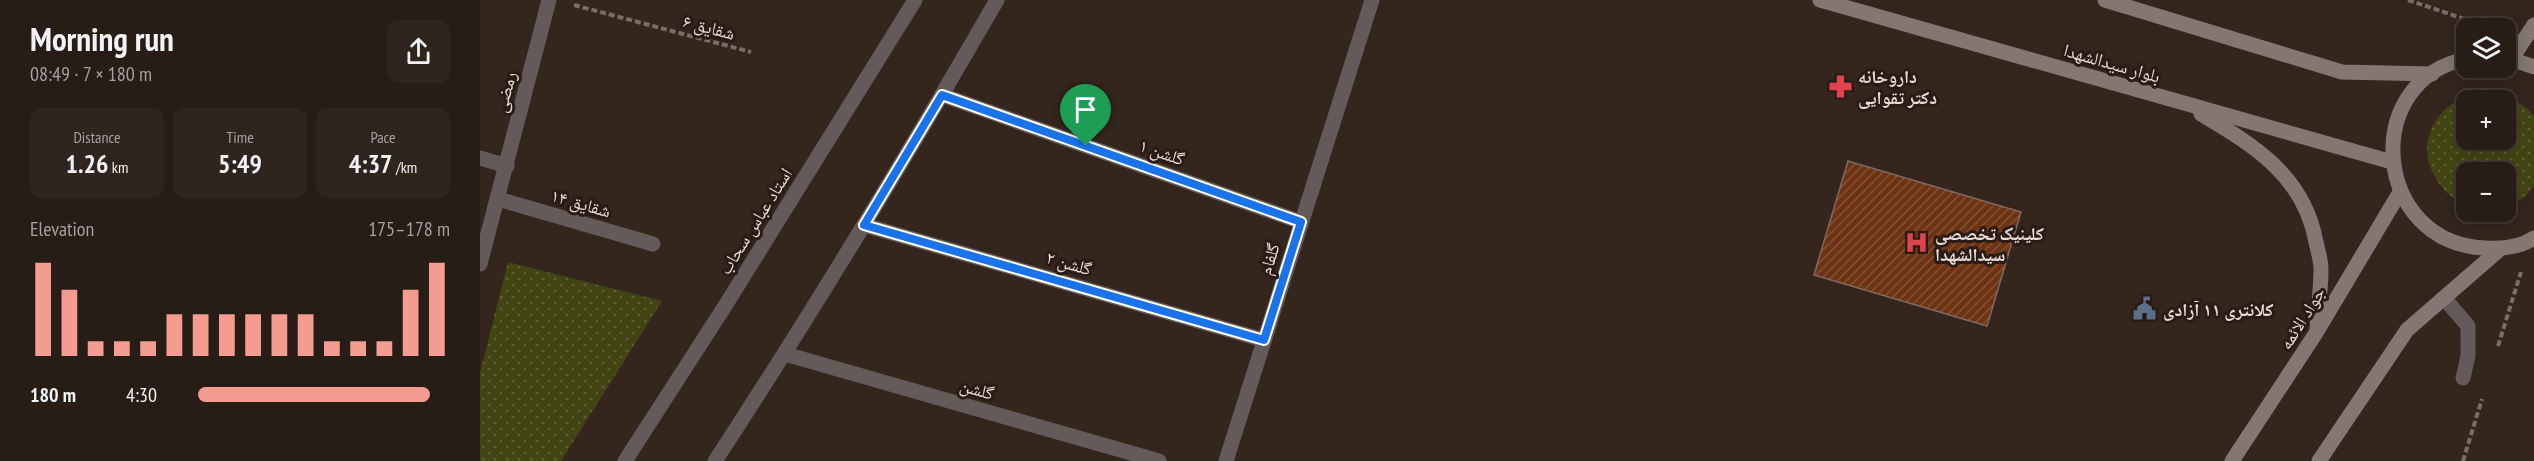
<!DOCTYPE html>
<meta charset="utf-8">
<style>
:root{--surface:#271c16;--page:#2f251f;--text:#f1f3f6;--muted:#a4a1a1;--line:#433a35;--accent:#f59c90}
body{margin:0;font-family:"PT Sans Narrow","Noto Naskh Arabic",sans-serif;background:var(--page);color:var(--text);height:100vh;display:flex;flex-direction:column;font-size:22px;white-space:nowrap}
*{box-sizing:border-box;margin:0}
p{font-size:20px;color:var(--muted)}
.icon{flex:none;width:33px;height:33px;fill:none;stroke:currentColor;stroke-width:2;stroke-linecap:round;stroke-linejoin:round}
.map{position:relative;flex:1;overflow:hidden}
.panel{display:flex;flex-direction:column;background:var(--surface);width:480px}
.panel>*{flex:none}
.tools{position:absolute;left:1976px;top:18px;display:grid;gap:12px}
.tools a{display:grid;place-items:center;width:60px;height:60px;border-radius:12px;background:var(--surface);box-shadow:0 3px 15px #0003,0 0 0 2px var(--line);font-size:30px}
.pin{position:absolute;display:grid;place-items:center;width:51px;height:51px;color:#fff;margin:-62px -26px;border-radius:50% 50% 50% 0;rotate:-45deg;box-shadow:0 0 6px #0007}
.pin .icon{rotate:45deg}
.round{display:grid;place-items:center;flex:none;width:63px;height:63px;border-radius:12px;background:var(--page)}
.headline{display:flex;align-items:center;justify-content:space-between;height:102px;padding:0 30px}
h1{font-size:33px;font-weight:700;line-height:45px}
.figures{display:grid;grid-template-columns:repeat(3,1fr);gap:9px;height:102px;padding:6px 30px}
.figures div{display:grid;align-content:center;border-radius:12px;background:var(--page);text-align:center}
.figures b{font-size:26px;font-weight:700}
.figures small{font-size:16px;font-weight:400}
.figures p{font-size:16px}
.chart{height:168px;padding:12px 30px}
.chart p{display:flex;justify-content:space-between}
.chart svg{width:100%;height:108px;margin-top:6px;stroke:var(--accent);stroke-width:6}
ul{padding:0 30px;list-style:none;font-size:20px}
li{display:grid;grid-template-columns:96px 72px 1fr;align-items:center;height:45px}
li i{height:15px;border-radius:8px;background:var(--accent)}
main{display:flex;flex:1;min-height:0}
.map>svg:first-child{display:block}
</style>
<main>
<section class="panel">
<div class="headline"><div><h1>Morning run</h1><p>08:49 · 7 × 180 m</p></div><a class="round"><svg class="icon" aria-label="share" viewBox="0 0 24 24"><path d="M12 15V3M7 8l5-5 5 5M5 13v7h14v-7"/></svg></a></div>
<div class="figures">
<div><p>Distance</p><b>1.26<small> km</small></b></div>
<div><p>Time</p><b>5:49</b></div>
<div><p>Pace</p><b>4:37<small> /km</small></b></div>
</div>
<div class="chart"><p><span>Elevation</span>175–178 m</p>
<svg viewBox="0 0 160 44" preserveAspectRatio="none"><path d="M5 44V6M15 44V17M25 44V38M35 44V38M45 44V38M55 44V27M65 44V27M75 44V27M85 44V27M95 44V27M105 44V27M115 44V38M125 44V38M135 44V38M145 44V17M155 44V6"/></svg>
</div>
<ul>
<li><b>180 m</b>4:30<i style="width:92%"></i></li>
</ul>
</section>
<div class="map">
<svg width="2054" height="461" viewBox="0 0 2054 461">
<defs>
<pattern id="grass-dots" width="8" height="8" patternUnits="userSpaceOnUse" patternTransform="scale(1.5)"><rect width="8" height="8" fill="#424513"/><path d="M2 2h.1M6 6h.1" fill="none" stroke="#5d5f35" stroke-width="1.8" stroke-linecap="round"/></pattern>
<pattern id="building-hatch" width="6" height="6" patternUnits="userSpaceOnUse" patternTransform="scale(1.5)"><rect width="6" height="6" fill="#6e3313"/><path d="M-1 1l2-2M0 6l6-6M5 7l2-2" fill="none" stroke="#835035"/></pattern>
</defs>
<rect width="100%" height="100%" fill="#34251d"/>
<!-- grass -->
<g fill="url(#grass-dots)" fill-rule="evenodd">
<path d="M2000 93C2020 94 2042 98 2054 117V186L2045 197 2028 207H2025V172H1986V207C1949 186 1931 142 1966 109 1975 100 1988 96 2000 93ZM1986 100H2025V140H1986Z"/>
<polygon points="28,262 182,301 81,461 0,461 0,373"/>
</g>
<!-- building -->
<polygon fill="url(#building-hatch)" stroke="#7d6a62" stroke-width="1.5" points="1368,161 1541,212 1507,326 1334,275"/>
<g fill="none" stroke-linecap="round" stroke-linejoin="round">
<!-- path -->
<g stroke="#7a6d66" stroke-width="4" stroke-dasharray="6 3" stroke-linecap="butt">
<polyline points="1928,0 2011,28"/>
<polyline points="94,5 271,52"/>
<polyline points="2018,346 2041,272"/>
<polyline points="1983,461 2002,399"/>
</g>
<!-- service -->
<polyline stroke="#645a59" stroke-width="15" points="1964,298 1988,326 1988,356 1983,378"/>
<!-- minor -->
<g stroke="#645a59" stroke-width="15">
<polyline points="462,95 821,222"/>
<polyline points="0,158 27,166"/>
<polyline points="18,199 173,244"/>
<polyline points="384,225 784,340"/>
<polyline points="0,264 69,0"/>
<polyline points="305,354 679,461"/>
<polyline points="746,461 892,0"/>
</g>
<!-- tertiary -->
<g stroke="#645a59" stroke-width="15">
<polyline points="145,461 245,306 435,0"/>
<path d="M235 461C334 310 427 156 517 0"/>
</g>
<!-- secondary -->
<g stroke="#847673" stroke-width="15">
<polyline points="1340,0 1912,162"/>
<polyline points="1625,0 1862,72 1952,74"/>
<polyline points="2025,57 2054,67"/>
<polyline points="2032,58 2054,25"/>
<path d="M1986 59C1880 80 1892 243 2005 248 2021 249 2041 247 2054 238"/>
<path d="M1721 114C1775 146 1824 176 1836 242 1838 251 1841 261 1841 269 1841 289 1838 309 1837 329"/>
<polyline points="1752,461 1836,333 1920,192"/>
<polyline points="1839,461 1927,330 2020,249"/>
</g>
</g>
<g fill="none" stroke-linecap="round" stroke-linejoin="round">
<defs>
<polygon id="route" points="462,95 821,222 784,340 384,225"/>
</defs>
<!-- route casing -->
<use href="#route" stroke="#fff" stroke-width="12"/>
<!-- route -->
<use href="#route" stroke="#1a73e8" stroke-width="8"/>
</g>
<!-- icons -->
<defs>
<symbol id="pharmacy-bare" viewBox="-9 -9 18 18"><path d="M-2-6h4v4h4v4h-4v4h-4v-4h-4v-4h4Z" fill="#e0444e" stroke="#2a1b14" stroke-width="2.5" paint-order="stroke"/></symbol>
<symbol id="hospital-bare" viewBox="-9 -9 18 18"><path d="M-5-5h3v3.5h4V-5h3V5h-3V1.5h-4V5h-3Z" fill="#e0444e" stroke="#2a1b14" stroke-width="2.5" paint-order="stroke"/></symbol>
<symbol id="civic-bare" viewBox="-9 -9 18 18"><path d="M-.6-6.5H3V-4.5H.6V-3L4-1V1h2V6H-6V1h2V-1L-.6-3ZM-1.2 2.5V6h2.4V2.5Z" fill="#5c6f8a" stroke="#2a1b14" stroke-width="2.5" paint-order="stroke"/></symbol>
</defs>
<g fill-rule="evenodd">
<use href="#pharmacy-bare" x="1344" y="70" width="33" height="33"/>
<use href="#hospital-bare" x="1420" y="226" width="33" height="33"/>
<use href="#civic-bare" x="1648" y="292" width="33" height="33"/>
</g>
<g text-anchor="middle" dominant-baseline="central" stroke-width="6" stroke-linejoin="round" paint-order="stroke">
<!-- street labels -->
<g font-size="18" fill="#e6dbd7" stroke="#2a1b14">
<text transform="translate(229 27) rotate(15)">شقایق ۶</text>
<text transform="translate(1632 63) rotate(16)">بلوار سیدالشهدا</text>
<text transform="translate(25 92) rotate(-75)">رمضی</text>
<text transform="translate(682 152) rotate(19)">گلشن ۱</text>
<text transform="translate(101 203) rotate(16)">شقایق ۱۴</text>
<text transform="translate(275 221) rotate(-58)">استاد عباس سحاب</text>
<text transform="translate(789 259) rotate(-73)">گلفام</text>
<text transform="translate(589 263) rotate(16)">گلشن ۲</text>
<text transform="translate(1822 318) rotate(-58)">جواد الائمه</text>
<text transform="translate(497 389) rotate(16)">گلشن</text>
</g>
<!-- poi labels -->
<g font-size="18" font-weight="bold" fill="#e6dbd7" stroke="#2a1b14" text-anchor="start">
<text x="1378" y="76">داروخانه<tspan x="1378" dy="21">دکتر تقوایی</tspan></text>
<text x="1455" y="233">کلینیک تخصصی<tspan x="1455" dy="21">سیدالشهدا</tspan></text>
<text x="1683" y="309">کلانتری ۱۱ آزادی</text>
</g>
</g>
</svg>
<div class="tools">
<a><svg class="icon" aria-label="layers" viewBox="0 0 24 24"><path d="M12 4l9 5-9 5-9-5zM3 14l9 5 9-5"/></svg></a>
<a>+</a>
<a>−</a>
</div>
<div class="pin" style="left:606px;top:146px;background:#1e9e55"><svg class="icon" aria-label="arrive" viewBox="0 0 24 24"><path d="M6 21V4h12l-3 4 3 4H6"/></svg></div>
</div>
</main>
